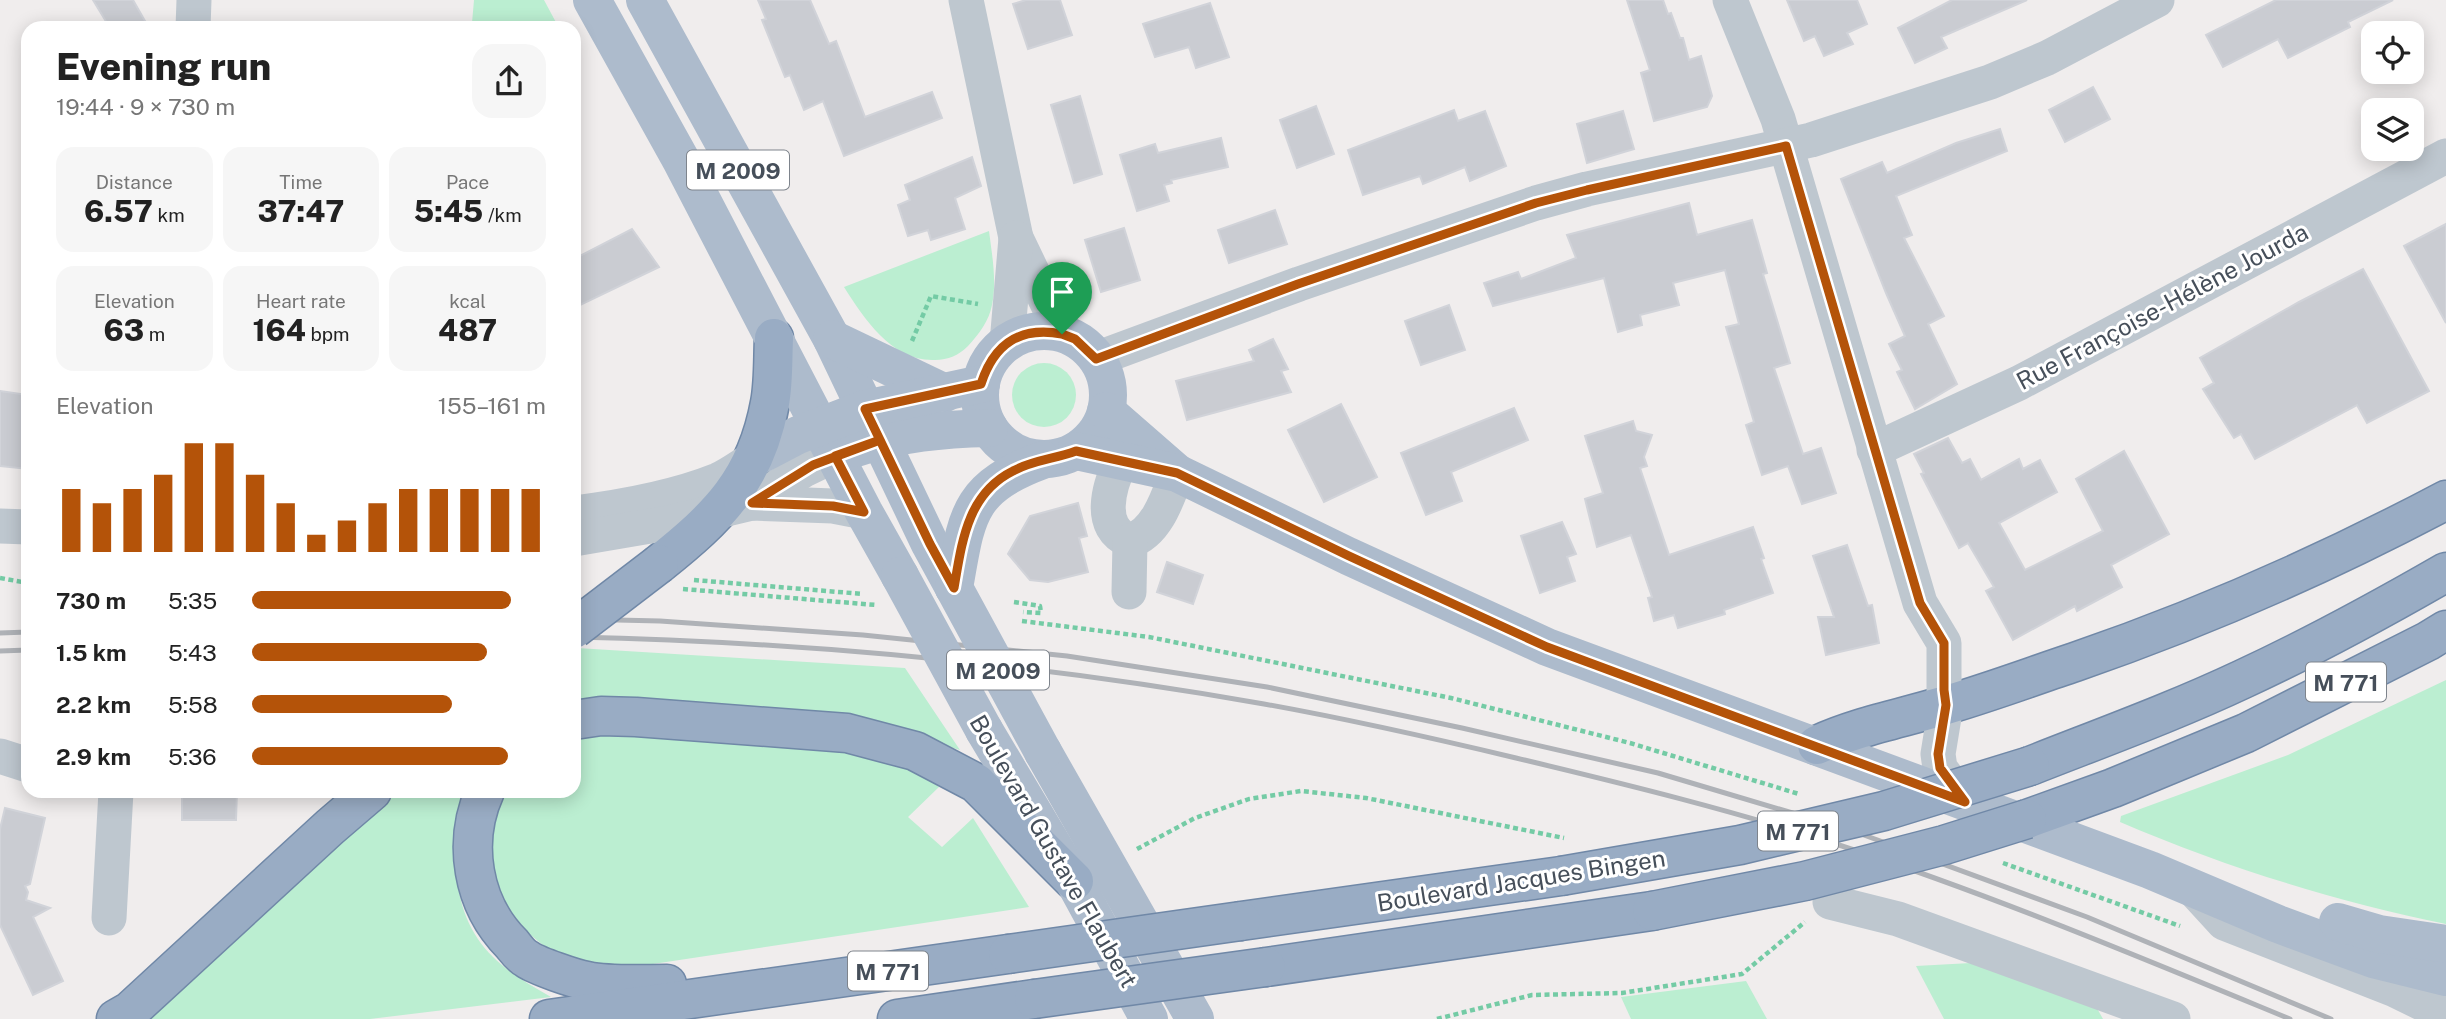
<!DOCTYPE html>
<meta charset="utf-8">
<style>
:root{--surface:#fff;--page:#f6f6f6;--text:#222;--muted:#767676;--accent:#b45309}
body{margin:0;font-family:"Public Sans",sans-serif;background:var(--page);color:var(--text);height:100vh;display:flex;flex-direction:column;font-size:26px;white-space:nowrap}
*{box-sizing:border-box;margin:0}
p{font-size:23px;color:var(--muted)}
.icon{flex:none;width:38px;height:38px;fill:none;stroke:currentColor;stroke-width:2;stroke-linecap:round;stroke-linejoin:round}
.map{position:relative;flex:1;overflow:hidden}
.side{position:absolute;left:21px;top:21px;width:560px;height:777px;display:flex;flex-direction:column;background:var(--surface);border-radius:21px;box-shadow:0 4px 18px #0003}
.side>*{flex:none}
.buttons{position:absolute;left:2361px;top:21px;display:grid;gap:14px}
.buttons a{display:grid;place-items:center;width:63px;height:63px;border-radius:14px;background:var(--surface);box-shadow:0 4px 18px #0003;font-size:35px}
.pin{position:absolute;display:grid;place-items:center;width:60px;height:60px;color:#fff;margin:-72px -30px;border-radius:50% 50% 50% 0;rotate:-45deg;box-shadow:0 0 7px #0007}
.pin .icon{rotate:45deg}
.round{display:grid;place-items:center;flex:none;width:74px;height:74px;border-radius:21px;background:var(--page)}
.summary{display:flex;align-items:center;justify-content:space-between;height:119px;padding:0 35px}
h1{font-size:38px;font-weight:800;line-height:52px}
.figures{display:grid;grid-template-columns:repeat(3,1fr);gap:10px;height:119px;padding:7px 35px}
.figures div{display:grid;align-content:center;border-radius:18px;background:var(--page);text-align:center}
.figures b{font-size:30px;font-weight:800}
.figures small{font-size:19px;font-weight:400}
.figures p{font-size:19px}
.chart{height:196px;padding:14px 35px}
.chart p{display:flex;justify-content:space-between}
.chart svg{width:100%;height:126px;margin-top:7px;stroke:var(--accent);stroke-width:6}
ul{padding:0 35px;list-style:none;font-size:23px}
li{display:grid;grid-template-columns:112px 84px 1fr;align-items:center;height:52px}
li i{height:18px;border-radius:9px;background:var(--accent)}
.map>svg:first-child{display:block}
</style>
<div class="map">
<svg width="2446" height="1019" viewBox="0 0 2446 1019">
<rect width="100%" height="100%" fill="#f0eded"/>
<!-- green -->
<g fill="#bbeed1">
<polygon points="474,0 544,0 559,28 485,28 485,22 472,23"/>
<path d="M989 231C992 255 997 281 992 305 989 321 979 334 968 346 959 355 948 360 935 360 893 362 864 319 844 287Z"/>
<circle cx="1044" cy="395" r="32"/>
<polygon points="577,648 905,668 960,750 939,744 914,730 885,725 574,703 574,650"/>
<path d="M2446 680V924C2334 901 2225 867 2120 822L2121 816 2288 755Z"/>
<path d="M638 731C704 736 898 738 939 787L908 817 942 847 973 818 1029 907 633 967H611L564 956 544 946 527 932 505 904 498 890 491 865 493 815 505 791H574V742L582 738Z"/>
<path d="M392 791H468C464 812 458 833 456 855 455 867 457 880 459 892 470 948 505 971 551 997L370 1019H149L318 852Z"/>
<polygon points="1989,962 2094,1003 2103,1019 1944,1019 1916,966"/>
<polygon points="1746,981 1767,1019 1631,1019 1621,997"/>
</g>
<!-- building -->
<g fill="#caccd2" stroke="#d1d3d9" stroke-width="2">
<polygon points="93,0 133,0 149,28 110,28"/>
<polygon points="758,0 810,0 829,44 836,41 865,117 932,92 942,118 844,156 823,101 804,110 790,75 785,77 762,20 766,19"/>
<polygon points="1026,0 1060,0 1072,35 1028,49 1013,4"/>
<polygon points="1627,0 1663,0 1668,14 1671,13 1680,38 1683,38 1689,60 1701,56 1712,96 1707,107 1654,121 1641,73 1650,70"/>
<polygon points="1787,0 1857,0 1867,24 1847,33 1853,44 1824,56 1815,36 1804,41"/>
<polygon points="1952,0 2027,0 1941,37 1947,48 1915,63 1898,28"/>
<polygon points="2276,0 2393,0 2348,22 2350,27 2288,58 2278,39 2223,67 2206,35"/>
<polygon points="1210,3 1229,57 1196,68 1189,47 1155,57 1143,24"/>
<polygon points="2093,87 2110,119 2065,142 2049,110"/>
<polygon points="1080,96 1102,174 1074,183 1051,105"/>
<polygon points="1316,106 1334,154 1297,168 1280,120"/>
<polygon points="1454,110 1458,121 1485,111 1506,166 1470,181 1465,167 1423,184 1420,176 1363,195 1348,150"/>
<polygon points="1623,111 1634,149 1587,163 1577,124"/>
<polygon points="2000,129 2007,151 1896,196 1912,235 1904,238 1944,316 1928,324 1957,384 1915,409 1897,372 1902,370 1889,344 1905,336 1886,293 1841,179 1882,162 1887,173 1956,143"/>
<polygon points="1221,138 1228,167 1171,180 1172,183 1164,185 1169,201 1137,211 1120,155 1155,144 1158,153"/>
<polygon points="972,157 981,186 955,198 965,229 931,240 928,230 908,236 898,205 910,200 905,185"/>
<polygon points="1689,203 1697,235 1752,220 1767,273 1763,274 1790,363 1774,368 1803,454 1821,448 1836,493 1802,504 1788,466 1762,475 1746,425 1754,422 1726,327 1739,324 1725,270 1673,283 1679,305 1640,315 1642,325 1618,332 1604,278 1493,306 1484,283 1518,272 1521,279 1576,258 1567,235"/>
<polygon points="1275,210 1287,244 1229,263 1218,230"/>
<polygon points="2446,224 2446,323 2404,246"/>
<polygon points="1124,228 1140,280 1101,292 1085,240"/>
<polygon points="632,229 659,267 574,308 574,259"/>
<polygon points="2363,269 2429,391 2367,423 2357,405 2255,459 2241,434 2234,438 2203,389 2214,383 2200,358 2299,302"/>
<polygon points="1449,305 1465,350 1421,365 1405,321"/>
<polygon points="1273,339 1288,369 1281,371 1291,392 1187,420 1176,381 1254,361 1249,350"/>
<polygon points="0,391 28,395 28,469 0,466"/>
<polygon points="1341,404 1377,477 1324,502 1288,430"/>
<polygon points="1514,408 1528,440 1451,472 1462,501 1426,515 1401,453"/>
<polygon points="1633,421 1636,431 1652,435 1644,457 1647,466 1640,468 1669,555 1753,527 1764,558 1761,559 1773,593 1724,610 1725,614 1678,628 1674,615 1654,621 1648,598 1652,597 1631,535 1597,547 1585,499 1603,493 1585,436"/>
<polygon points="1948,438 1962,463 1970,459 1981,480 2019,459 2023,469 2040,460 2057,492 1999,523 2025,570 2103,531 2076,479 2124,451 2169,534 2111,565 2122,587 2077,611 2075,606 2013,640 1986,591 1994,587 1968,543 1959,548 1921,474 1924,473 1914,454"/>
<polygon points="1078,503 1087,536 1079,538 1088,572 1048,582 1030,580 1008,554 1030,516"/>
<polygon points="1562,522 1576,554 1567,557 1575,581 1540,593 1521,536"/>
<polygon points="1847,545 1868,606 1872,605 1879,643 1826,655 1818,617 1834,617 1813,556"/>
<polygon points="1167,562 1203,575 1193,604 1157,592"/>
<polygon points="182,791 237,791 236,820 182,820"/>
<polygon points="5,808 45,818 30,884 25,886 28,892 26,900 50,908 33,917 63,981 33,995 0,925 0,829"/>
</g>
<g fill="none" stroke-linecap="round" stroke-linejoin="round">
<defs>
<g id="trunk">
<path d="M659 564C718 517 756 480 770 403 774 382 773 359 774 338"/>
<polyline points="574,720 601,716 636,717 847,733 915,751 976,783 1074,881"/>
<path d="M1817 745C1856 727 1898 719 1939 707 1985 694 2030 677 2075 662 2203 618 2327 563 2446 500"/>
<path d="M2030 766C2101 738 2173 712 2243 679 2312 647 2380 610 2446 572"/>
<path d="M485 791C462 842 472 904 512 944 516 949 521 956 527 959 537 966 575 979 587 981 609 986 644 984 667 984"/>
<polyline points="2027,819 2113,788 2246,733 2428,641 2446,630"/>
<polyline points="1241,921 1561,876"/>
<polyline points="1266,967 1652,911"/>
<polyline points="116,1019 130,1011 330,827 372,791"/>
<polyline points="549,1019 1008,954"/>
<polyline points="897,1019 1034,999"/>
</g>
</defs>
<!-- trunk casing -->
<use href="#trunk" stroke="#7088a7" stroke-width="41"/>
<!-- path -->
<g stroke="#74cba5" stroke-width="4.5" stroke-dasharray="5 3.5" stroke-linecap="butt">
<polyline points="912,341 931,296 978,304"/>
<polyline points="0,578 28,583"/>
<polyline points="694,580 863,594"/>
<polyline points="683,589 876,605"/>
<polyline points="1014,602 1040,606 1041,613 1023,612"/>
<polyline points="1022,621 1149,637 1451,698 1630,743 1799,794"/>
<polyline points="1137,849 1195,818 1249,799 1301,791 1366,798 1564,838"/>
<polyline points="2003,863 2180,926"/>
<polyline points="1437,1019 1532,995 1622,993 1742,974 1805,922"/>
</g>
<!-- minor -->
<g stroke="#bec7cf" stroke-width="35">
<polyline points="966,0 1016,238 1062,334"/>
<polyline points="1730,0 1778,119 1920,603 1944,643 1944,690 1946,705 1938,754 1940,768 1965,802"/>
<polyline points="193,28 194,0"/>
<polyline points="1007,343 1016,238"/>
<polyline points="1096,359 1299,284 1536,203 1587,189 1811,140 1990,82 2047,58 2157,0"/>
<polyline points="1874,450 2019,383 2446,156"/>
<path d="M1121 461C1109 486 1096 528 1130 541 1157 533 1168 497 1177 473"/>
<polyline points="752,503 804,470 835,455"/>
<path d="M574 513C622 507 673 498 718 480 731 474 744 464 756 457"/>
<polyline points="0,526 28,527"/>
<polyline points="574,539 668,523 752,503 833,506 864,512"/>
<polyline points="1129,592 1130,541"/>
<polyline points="0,756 28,765"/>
<polyline points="2191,887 2224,923 2395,990 2446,1015"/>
<polyline points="1830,902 1898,919 2173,1019"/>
<polyline points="109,918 116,791"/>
</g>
<!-- primary -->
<g stroke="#adbbcc" stroke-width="38">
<polyline points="592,0 681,160 864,512 900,576"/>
<polyline points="645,0 832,339 930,544 954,588"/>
<circle cx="1044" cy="395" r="64"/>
<polyline points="832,339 945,393"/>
<polyline points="1106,411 1176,472"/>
<path d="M856 448C900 433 943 429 989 428"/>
<polyline points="1076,451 1177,473 1348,556 1547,647 2150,870 2278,924 2373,959 2446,977"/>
<polyline points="756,457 798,435 865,409 981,384"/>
<path d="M954 588C967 515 967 488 1043 460"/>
<polyline points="984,730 1074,881 1149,1019"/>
<polyline points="1043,752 1195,1019"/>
<polyline points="2338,922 2379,934 2446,944"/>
</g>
<!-- trunk -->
<use href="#trunk" stroke="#99acc4" stroke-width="38"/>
<!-- rail -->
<g stroke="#afb2b7" stroke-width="5">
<polyline points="574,619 660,621 863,635 1067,656 1267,687 1462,728 1658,773 1853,831 2087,917 2331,1019"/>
<polyline points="0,633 28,632"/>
<path d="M574 637C804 642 1037 664 1264 704 1348 719 1432 738 1516 758 1625 784 1735 811 1842 846 1994 896 2142 958 2290 1019"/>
<polyline points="0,651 28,650"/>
</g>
<defs>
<g id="trunk-bridge">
<polyline points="574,629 659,564"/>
<polyline points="1561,876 1740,845 1884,811 2030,766"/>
<polyline points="1652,911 1805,881 1944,845 2027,819"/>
<polyline points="1008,954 1241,921"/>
<polyline points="1034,999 1266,967"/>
</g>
</defs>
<!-- trunk-bridge casing -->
<use href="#trunk-bridge" stroke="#7088a7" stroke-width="41" stroke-linecap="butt"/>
<!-- primary-bridge -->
<g stroke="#adbbcc" stroke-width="38">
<polyline points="900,576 984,730"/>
<polyline points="954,588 1043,752"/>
</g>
<!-- trunk-bridge -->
<use href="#trunk-bridge" stroke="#99acc4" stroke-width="38"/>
</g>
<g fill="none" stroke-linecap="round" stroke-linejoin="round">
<defs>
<path id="route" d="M1062 334C1020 326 994 344 981 384L865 409 880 440 835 456 864 512 833 506 752 503 813 465 880 440 930 544 954 588C962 542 967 494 1013 471 1033 460 1055 459 1076 451L1177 473 1349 556 1547 647 1965 802 1940 768 1938 754 1946 705 1944 690V643L1920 603 1786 146 1587 190 1536 203 1298 284 1096 359 1075 339 1062 334"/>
</defs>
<!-- route casing -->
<use href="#route" stroke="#fff" stroke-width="14"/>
<!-- route -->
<use href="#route" stroke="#b45309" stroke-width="9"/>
</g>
<g text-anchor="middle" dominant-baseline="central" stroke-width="6" stroke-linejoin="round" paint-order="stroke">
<!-- shield labels -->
<g fill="#fff" stroke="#7e848c" stroke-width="2">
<rect x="687" y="150.5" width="102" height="39" rx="5"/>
<rect x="947" y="650.5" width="102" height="39" rx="5"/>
<rect x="2306" y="662.5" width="80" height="39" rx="5"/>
<rect x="1758" y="811.5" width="80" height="39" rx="5"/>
<rect x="848" y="951.5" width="80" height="39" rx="5"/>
</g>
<g font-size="23" font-weight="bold" fill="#464f5a">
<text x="738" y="170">M 2009</text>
<text x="998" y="670">M 2009</text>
<text x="2346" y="682">M 771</text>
<text x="1798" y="831">M 771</text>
<text x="888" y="971">M 771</text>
</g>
<!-- street labels -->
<g font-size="24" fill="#464f5a" stroke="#fff">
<text transform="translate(2162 306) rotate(-28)">Rue Françoise-Hélène Jourda</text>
<text transform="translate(1054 851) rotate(60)">Boulevard Gustave Flaubert</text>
<text transform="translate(1521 880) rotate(-9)">Boulevard Jacques Bingen</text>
</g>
</g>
</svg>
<div class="buttons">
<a><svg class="icon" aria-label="locate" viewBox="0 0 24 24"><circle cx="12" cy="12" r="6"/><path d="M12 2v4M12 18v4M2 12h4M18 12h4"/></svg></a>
<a><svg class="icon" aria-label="layers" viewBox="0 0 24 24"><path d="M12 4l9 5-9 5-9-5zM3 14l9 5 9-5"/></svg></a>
</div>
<div class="pin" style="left:1062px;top:334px;background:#1e9e55"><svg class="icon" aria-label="arrive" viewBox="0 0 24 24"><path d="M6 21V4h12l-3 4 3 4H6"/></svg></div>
<section class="side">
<div class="summary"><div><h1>Evening run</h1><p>19:44 · 9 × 730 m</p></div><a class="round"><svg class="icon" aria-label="share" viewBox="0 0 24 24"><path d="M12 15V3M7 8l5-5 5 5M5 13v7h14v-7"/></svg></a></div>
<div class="figures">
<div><p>Distance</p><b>6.57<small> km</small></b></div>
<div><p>Time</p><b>37:47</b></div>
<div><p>Pace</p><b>5:45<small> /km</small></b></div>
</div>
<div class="figures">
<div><p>Elevation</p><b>63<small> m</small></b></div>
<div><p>Heart rate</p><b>164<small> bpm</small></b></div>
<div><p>kcal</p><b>487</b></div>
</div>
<div class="chart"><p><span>Elevation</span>155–161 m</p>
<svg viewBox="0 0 160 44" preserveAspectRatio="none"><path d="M5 44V22M15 44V27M25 44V22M35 44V17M45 44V6M55 44V6M65 44V17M75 44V27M85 44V38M95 44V33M105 44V27M115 44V22M125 44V22M135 44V22M145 44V22M155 44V22"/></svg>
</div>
<ul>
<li><b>730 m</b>5:35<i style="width:88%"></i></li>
<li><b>1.5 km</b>5:43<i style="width:80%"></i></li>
<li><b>2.2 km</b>5:58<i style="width:68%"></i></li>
<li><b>2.9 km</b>5:36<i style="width:87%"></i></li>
</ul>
</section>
</div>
